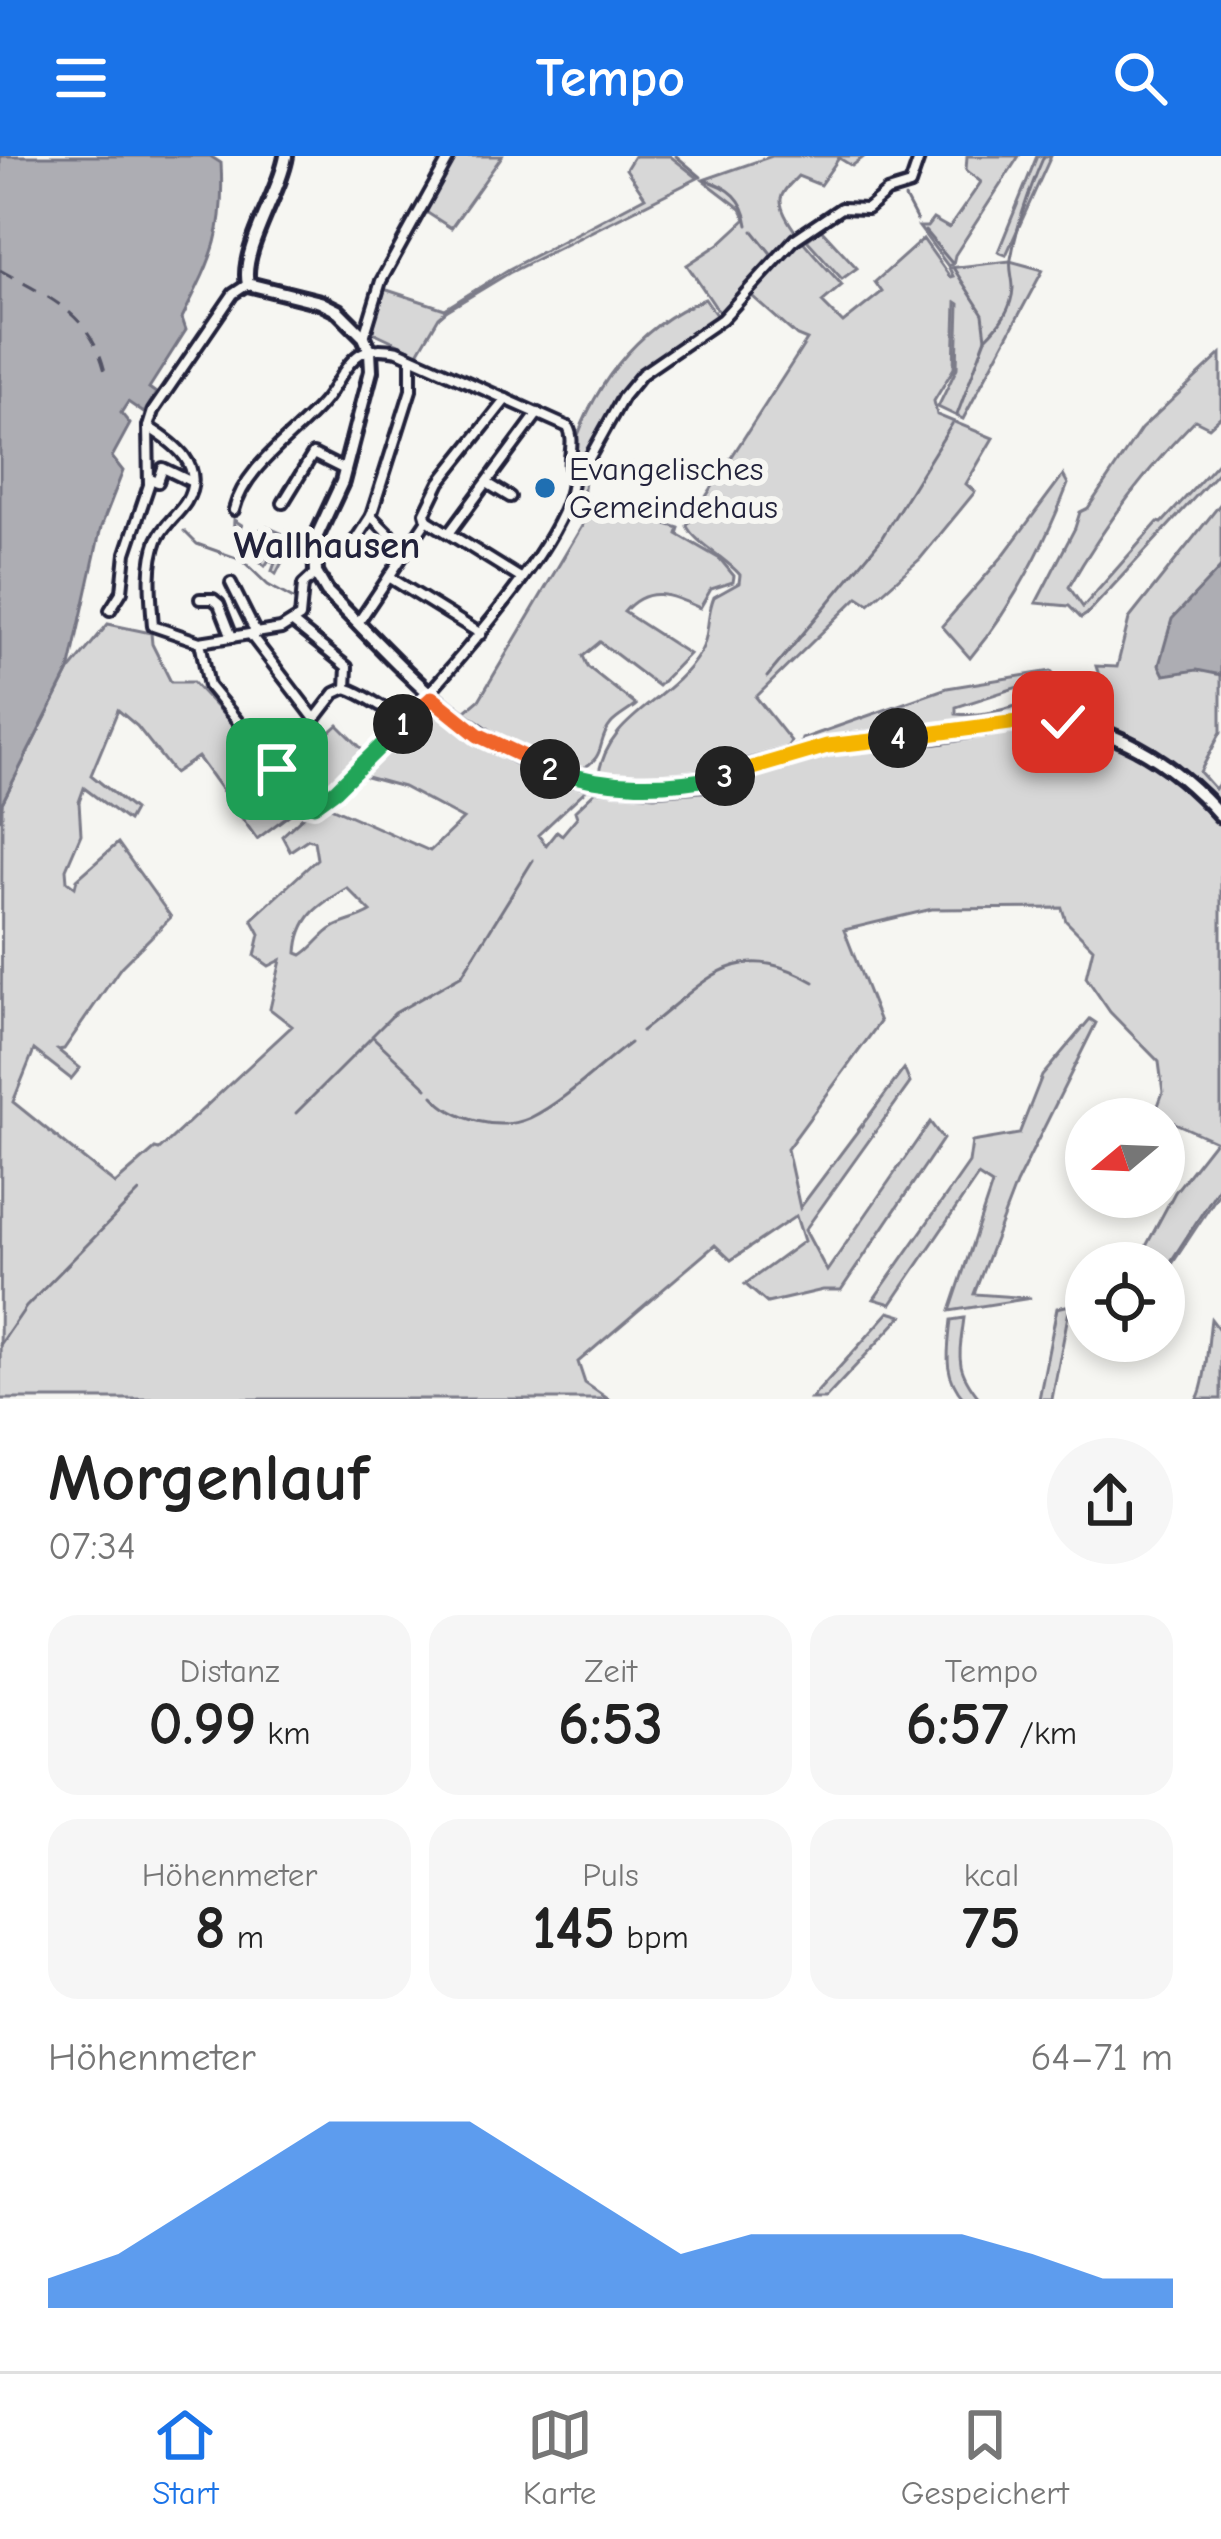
<!DOCTYPE html>
<html lang="de">
<meta charset="utf-8">
<style>
:root{--surface:#fff;--page:#f6f6f6;--text:#222;--muted:#767676;--line:#e0e0e0;--accent:#1a73e8}
body{margin:0;font-family:"Comic Neue",sans-serif;background:var(--page);color:var(--text);height:100vh;display:flex;flex-direction:column;font-size:45px;white-space:nowrap}
*{box-sizing:border-box;margin:0}
p{font-size:39px;color:var(--muted)}
.icon{flex:none;width:66px;height:66px;fill:none;stroke:currentColor;stroke-width:2;stroke-linecap:round;stroke-linejoin:round}
.map{position:relative;height:1243px;overflow:hidden}
.details{display:flex;flex-direction:column;background:var(--surface);flex:1}
.details>*{flex:none}
.needle{width:78px;rotate:251deg}
.fabs{position:absolute;left:1065px;top:942px;display:grid;gap:24px}
.fabs a{display:grid;place-items:center;width:120px;height:120px;border-radius:50%;background:var(--surface);box-shadow:0 6px 18px #0003;font-size:60px}
.pin{position:absolute;display:grid;place-items:center;width:102px;height:102px;color:#fff;margin:-51px;border-radius:24px;box-shadow:0 6px 18px #0006}
.km{position:absolute;width:60px;height:60px;margin:-30px;border-radius:50%;background:#222;color:#fff;font-size:33px;line-height:60px;text-align:center}
.round{display:grid;place-items:center;flex:none;width:126px;height:126px;border-radius:63px;background:var(--page)}
.summary{display:flex;align-items:center;justify-content:space-between;height:204px;padding:0 48px}
h1{font-size:66px;font-weight:800;line-height:90px}
.figures{display:grid;grid-template-columns:repeat(3,1fr);gap:18px;height:204px;padding:12px 48px}
.figures div{display:grid;align-content:center;border-radius:30px;background:var(--page);text-align:center}
.figures b{font-size:60px;font-weight:800}
.figures small{font-size:33px;font-weight:400}
.figures p{font-size:33px}
.chart{height:336px;padding:24px 48px}
.chart p{display:flex;justify-content:space-between}
.chart svg{width:100%;height:216px;margin-top:12px;fill:var(--accent);opacity:.7}
header{display:flex;justify-content:space-between;align-items:center;height:156px;padding:0 48px;background:var(--accent);color:#fff;font-size:54px;font-weight:800}
.tabs{display:flex;justify-content:space-around;align-items:center;height:168px;border-top:3px solid var(--line);background:var(--surface);font-size:33px;color:var(--muted)}
.tabs a{display:grid;justify-items:center;gap:6px}
.tabs .active{color:var(--accent)}
.map>svg:first-child{display:block}
</style>
<header><svg class="icon" aria-label="menu" viewBox="0 0 24 24"><path d="M4 6h16M4 12h16M4 18h16"/></svg>Tempo<svg class="icon" aria-label="search" viewBox="0 0 24 24"><circle cx="10" cy="10" r="6"/><path d="M15 15l6 6"/></svg></header>
<div class="map">
<svg width="1221" height="1243" viewBox="0 0 1221 1243">
<rect width="100%" height="100%" fill="#f6f6f2"/>
<filter id="ink" filterUnits="userSpaceOnUse"><feTurbulence type="fractalNoise" baseFrequency=".00833" numOctaves="2"/><feDisplacementMap in="SourceGraphic" scale="24" xChannelSelector="R" yChannelSelector="G"/><feConvolveMatrix kernelMatrix="1 2 1 2 8 2 1 2 1" color-interpolation-filters="sRGB"/></filter>
<g filter="url(#ink)">
<!-- green -->
<g fill="#d7d7d7" stroke="#7c7c89" stroke-width="3" fill-rule="evenodd">
<polygon points="453,0 502,0 451,72 426,56"/>
<polygon points="634,0 670,0 698,22 509,117 446,155 439,161 418,197 373,176 381,132 445,153 509,113 645,41 626,13"/>
<path d="M772 0H865L852 10 839 2 820 29 798 20C792 27 782 34 781 43 779 66 827 111 842 129L822 146 843 167 882 136 875 126 923 83 950 121 953 120 949 112 1010 105 1043 114 963 263 938 251 957 212 959 148 956 146 954 212 934 245 937 259 993 282 966 328 975 336 920 403 869 448 858 441 756 541 791 585 785 595 687 621H598C609 557 669 548 700 497 710 480 706 459 714 441L739 427 740 419C726 402 694 386 687 370L807 184 797 180 745 134 721 159 687 109 719 88 746 63 741 53 703 24Z"/>
<polygon points="967,0 1019,0 955,99 953,108 948,110 919,71 927,71 933,63 949,72 981,26 966,14"/>
<polygon points="1037,0 1051,0 1006,99 998,96"/>
<polygon points="821,73 857,112 842,123 807,84"/>
<path d="M705 143 718 162 639 215 620 239 575 315 569 308C587 237 635 170 705 143Z"/>
<path d="M1221 198V260L1209 271 1195 264C1144 316 1105 368 1069 431L1083 451 1158 366 1162 367 1221 303V313L1087 458 1081 462 1069 450 1036 447 1075 372 1080 356 1088 352 1141 273Z"/>
<path d="M586 314 583 342 679 372 677 378 720 403 734 420 733 426 711 433 700 452C671 439 648 428 624 456L689 498 658 530 600 486 583 500 588 511 636 549C629 555 617 561 611 568 595 587 609 600 578 615L509 589 461 559 479 544 585 365 563 355 574 324Z"/>
<path d="M1063 319 1068 328C1044 391 1013 450 970 502L942 470 1002 401Z"/>
<path d="M1221 347V576L1200 616 1215 633 1221 625V655L1195 626 1138 586 1081 560 1061 557 1036 567 1105 580 1165 613 1221 665V1034L1164 1120V1107H1137L1175 1036 1215 985 1155 958 1163 936 1159 906 1110 856 1086 821 1093 792 1066 765 1062 752 932 753 844 774 880 866 787 993 800 1052 904 913 910 927 805 1074 827 1115 930 966 943 983 841 1134H823L767 1147 745 1128 804 1085 796 1060 731 1104 715 1089 578 1206 585 1227 608 1243H0L2 647 69 515 108 468 151 477 152 488 171 526H193L276 615 301 650 257 683 198 601 174 617 137 570 118 554 91 619 134 654 128 665 84 632 79 646 81 678 66 713 67 725 75 731 77 723 118 687 171 761 121 811 64 893 58 894 80 912 71 923 34 894 13 946 115 1028 155 993 159 994 292 870 270 853 281 804 269 810 255 800 260 778 252 763 317 703 314 685 308 683 290 695 282 680 306 658 316 657 326 649 430 695 463 663 403 631 363 620 351 631 341 626 314 647H303L280 612 316 568 328 578 338 569 367 598 347 619 428 546C475 588 525 621 587 633L538 679 546 689 557 675 562 679 577 661 575 655 596 635 654 640 714 635 797 598 802 583 947 532 1051 515 1055 519 956 551V558C1017 564 1041 521 1110 555L1096 510 1117 511 1129 463ZM347 732 371 756C358 764 344 765 333 772 322 778 314 792 302 799L297 797C299 761 318 749 347 732Z"/>
<polygon points="234,364 242,369 237,375 241,380 267,371 288,380 281,396 285,400 276,418 272,415 275,407 269,404 265,410 251,397 252,392 233,381"/>
<polygon points="1090,863 1096,867 1016,1028 974,1138 1031,1142 950,1155 992,1029 978,1020 891,1148 874,1143 969,1007 972,986 1019,978 1042,920"/>
<polygon points="1070,1149 1052,1243 1039,1243 1057,1152"/>
<polygon points="889,1156 902,1160 825,1243 811,1243"/>
<path d="M964 1162C959 1201 954 1211 980 1243H964C942 1218 948 1195 951 1164Z"/>
<path d="M1211 1163 1221 1176V1243H1197C1206 1229 1208 1184 1211 1163Z"/>
</g>
<!-- water -->
<g fill="#adadb3" stroke="#757583" stroke-width="3">
<path d="M0 0H210L221 7C225 78 213 100 182 162L186 174 149 232 156 237 144 257 128 246 121 257 130 268 112 301 123 315 101 371 69 515 2 647 0 664Z"/>
<polygon points="1221,411 1221,519 1197,514 1164,519 1159,509 1172,463"/>
</g>
<g fill="none" stroke-linecap="round" stroke-linejoin="round">
<!-- stream -->
<g stroke="#757583" stroke-width="3">
<polyline points="676,0 701,21"/>
<path d="M705 24C730 31 744 43 748 69"/>
<polyline points="905,42 917,65"/>
<polyline points="753,75 773,100"/>
<polyline points="925,75 951,106"/>
<polyline points="954,113 983,158 986,182 957,259"/>
<path d="M986 182C1000 168 1012 153 1013 132 1013 121 1009 113 1011 103 1017 68 1030 32 1044 0"/>
<polyline points="184,375 197,388 242,404 268,429 297,445"/>
<polyline points="767,521 879,386 952,268"/>
<path d="M642 875C706 827 733 779 814 826"/>
<polyline points="427,932 372,880 395,857 462,819 533,704"/>
<path d="M433 940C454 964 499 976 530 962 566 944 598 911 630 887"/>
<polyline points="296,957 371,882"/>
<polyline points="1164,1116 1221,1028"/>
<polyline points="0,1189 26,1151 139,1036"/>
</g>
<!-- ferry -->
<path stroke="#535365" stroke-width="3" stroke-dasharray="15 12" stroke-linecap="butt" d="M0 114C49 142 91 157 105 216L113 218"/>
<defs>
<g id="street">
<polyline points="364,181 381,125 450,0"/>
<path d="M148 271C174 287 207 310 186 346 177 360 164 368 157 384 147 411 151 442 153 470L200 486 281 473 300 461 303 429 316 417"/>
<polyline points="150,323 158,326 163,312 190,325"/>
<polyline points="487,327 510,341"/>
<polyline points="283,347 313,298 345,314"/>
<path d="M234 354C245 309 297 279 325 244 336 230 345 208 360 198 371 191 386 193 398 195L568 271C577 287 565 304 572 322"/>
<polyline points="427,364 522,423"/>
<polyline points="450,376 538,257"/>
<polyline points="406,395 371,360 411,234 411,204"/>
<polyline points="347,397 371,360"/>
<polyline points="389,421 481,478"/>
<polyline points="231,427 256,477"/>
<polyline points="200,443 213,443 219,448 232,481"/>
<polyline points="110,454 122,435 126,397 149,329 148,271 153,255 233,138 248,128"/>
<polyline points="358,467 427,364 425,357 440,326 506,243"/>
<path d="M294 468 347 511 346 532C384 544 398 579 432 542"/>
<polyline points="250,478 315,563 335,537 346,532"/>
<polyline points="200,486 209,530 307,651 336,634 408,561"/>
<path d="M429 537C466 494 571 377 572 323L581 317 623 241 642 218 722 163 795 83 841 52 867 53 887 36 910 29 920 0"/>
</g>
<path id="secondary" d="M286 0C280 37 240 95 248 128L320 146 338 155 364 181 370 195 371 215 342 326 315 384 316 417 327 436C399 507 463 587 563 618 659 647 731 613 822 592 862 582 901 583 940 579 971 575 1000 566 1031 565 1106 563 1173 605 1221 660"/>
</defs>
<!-- street casing -->
<use href="#street" stroke="#22223b" stroke-width="16"/>
<!-- secondary casing -->
<use href="#secondary" stroke="#22223b" stroke-width="20"/>
<!-- street -->
<use href="#street" stroke="#f6f6f2" stroke-width="8"/>
<!-- secondary -->
<use href="#secondary" stroke="#f6f6f2" stroke-width="10"/>
</g>
</g>
<g fill="none" stroke-linecap="round" stroke-linejoin="round" filter="url(#ink)">
<defs>
<polyline id="split-1" points="277,613 300,647 314,650 336,634 403,568"/>
<polyline id="split-2" points="403,568 432,542 478,579 550,613"/>
<path id="split-3" d="M550 613C608 633 665 632 725 620"/>
<polyline id="split-4" points="725,620 827,590 898,582"/>
<polyline id="split-5" points="898,582 1017,566 1063,566"/>
</defs>
<!-- split-1 casing -->
<use href="#split-1" stroke="#fff" stroke-width="24"/>
<!-- split-2 casing -->
<use href="#split-2" stroke="#fff" stroke-width="24"/>
<!-- split-3 casing -->
<use href="#split-3" stroke="#fff" stroke-width="24"/>
<!-- split-4 casing -->
<use href="#split-4" stroke="#fff" stroke-width="24"/>
<!-- split-5 casing -->
<use href="#split-5" stroke="#fff" stroke-width="24"/>
<!-- split-1 -->
<use href="#split-1" stroke="#22a559" stroke-width="15"/>
<!-- split-2 -->
<use href="#split-2" stroke="#f0652b" stroke-width="15"/>
<!-- split-3 -->
<use href="#split-3" stroke="#22a559" stroke-width="15"/>
<!-- split-4 -->
<use href="#split-4" stroke="#f5b400" stroke-width="15"/>
<!-- split-5 -->
<use href="#split-5" stroke="#f5b400" stroke-width="15"/>
</g>
<!-- markers -->
<circle fill="#1f6fb2" stroke="#f6f6f2" stroke-width="4.5" cx="545" cy="332" r="12"/>
<g text-anchor="middle" dominant-baseline="central" stroke-width="12" stroke-linejoin="round" paint-order="stroke">
<!-- poi labels -->
<g font-size="33" fill="#22223b" stroke="#f6f6f2" text-anchor="start">
<text x="569" y="313">Evangelisches<tspan x="569" dy="38">Gemeindehaus</tspan></text>
</g>
<!-- quarter labels -->
<g font-size="39" font-weight="bold" fill="#22223b" stroke="#f6f6f2">
<text x="327" y="389">Wallhausen</text>
</g>
</g>
</svg>
<div class="fabs">
<a><svg class="needle" viewBox="-14 -14 28 28"><path d="M0-13l5 13h-10z" fill="#e53935"/><path d="M0 13l5-13h-10z" fill="#767676"/></svg></a>
<a><svg class="icon" aria-label="locate" viewBox="0 0 24 24"><circle cx="12" cy="12" r="6"/><path d="M12 2v4M12 18v4M2 12h4M18 12h4"/></svg></a>
</div>
<div class="pin" style="left:277px;top:613px;background:#1e9e55"><svg class="icon" aria-label="arrive" viewBox="0 0 24 24"><path d="M6 21V4h12l-3 4 3 4H6"/></svg></div>
<div class="pin" style="left:1063px;top:566px;background:#d93025"><svg class="icon" aria-label="check" viewBox="0 0 24 24"><path d="M5 12l5 5 9-10"/></svg></div>
<b class="km" style="left:403px;top:568px">1</b>
<b class="km" style="left:550px;top:613px">2</b>
<b class="km" style="left:725px;top:620px">3</b>
<b class="km" style="left:898px;top:582px">4</b>
</div>
<section class="details">
<div class="summary"><div><h1>Morgenlauf</h1><p>07:34</p></div><a class="round"><svg class="icon" aria-label="share" viewBox="0 0 24 24"><path d="M12 15V3M7 8l5-5 5 5M5 13v7h14v-7"/></svg></a></div>
<div class="figures">
<div><p>Distanz</p><b>0.99<small> km</small></b></div>
<div><p>Zeit</p><b>6:53</b></div>
<div><p>Tempo</p><b>6:57<small> /km</small></b></div>
</div>
<div class="figures">
<div><p>Höhenmeter</p><b>8<small> m</small></b></div>
<div><p>Puls</p><b>145<small> bpm</small></b></div>
<div><p>kcal</p><b>75</b></div>
</div>
<div class="chart"><p><span>Höhenmeter</span>64–71 m</p>
<svg viewBox="0 0 160 44" preserveAspectRatio="none"><path d="M0 44V38L10 33L20 24L30 15L40 6L50 6L60 6L70 15L80 24L90 33L100 29L110 29L120 29L130 29L140 33L150 38L160 38V44z"/></svg>
</div>
</section>
<nav class="tabs">
<a class="active"><svg class="icon" aria-label="home" viewBox="0 0 24 24"><path d="M3 11l9-7 9 7M6 9v11h12V9"/></svg>Start</a>
<a><svg class="icon" aria-label="map" viewBox="0 0 24 24"><path d="M3 6l6-2 6 2 6-2v14l-6 2-6-2-6 2zM9 4v14M15 6v14"/></svg>Karte</a>
<a><svg class="icon" aria-label="saved" viewBox="0 0 24 24"><path d="M7 4h10v16l-5-4-5 4z"/></svg>Gespeichert</a>
</nav>
